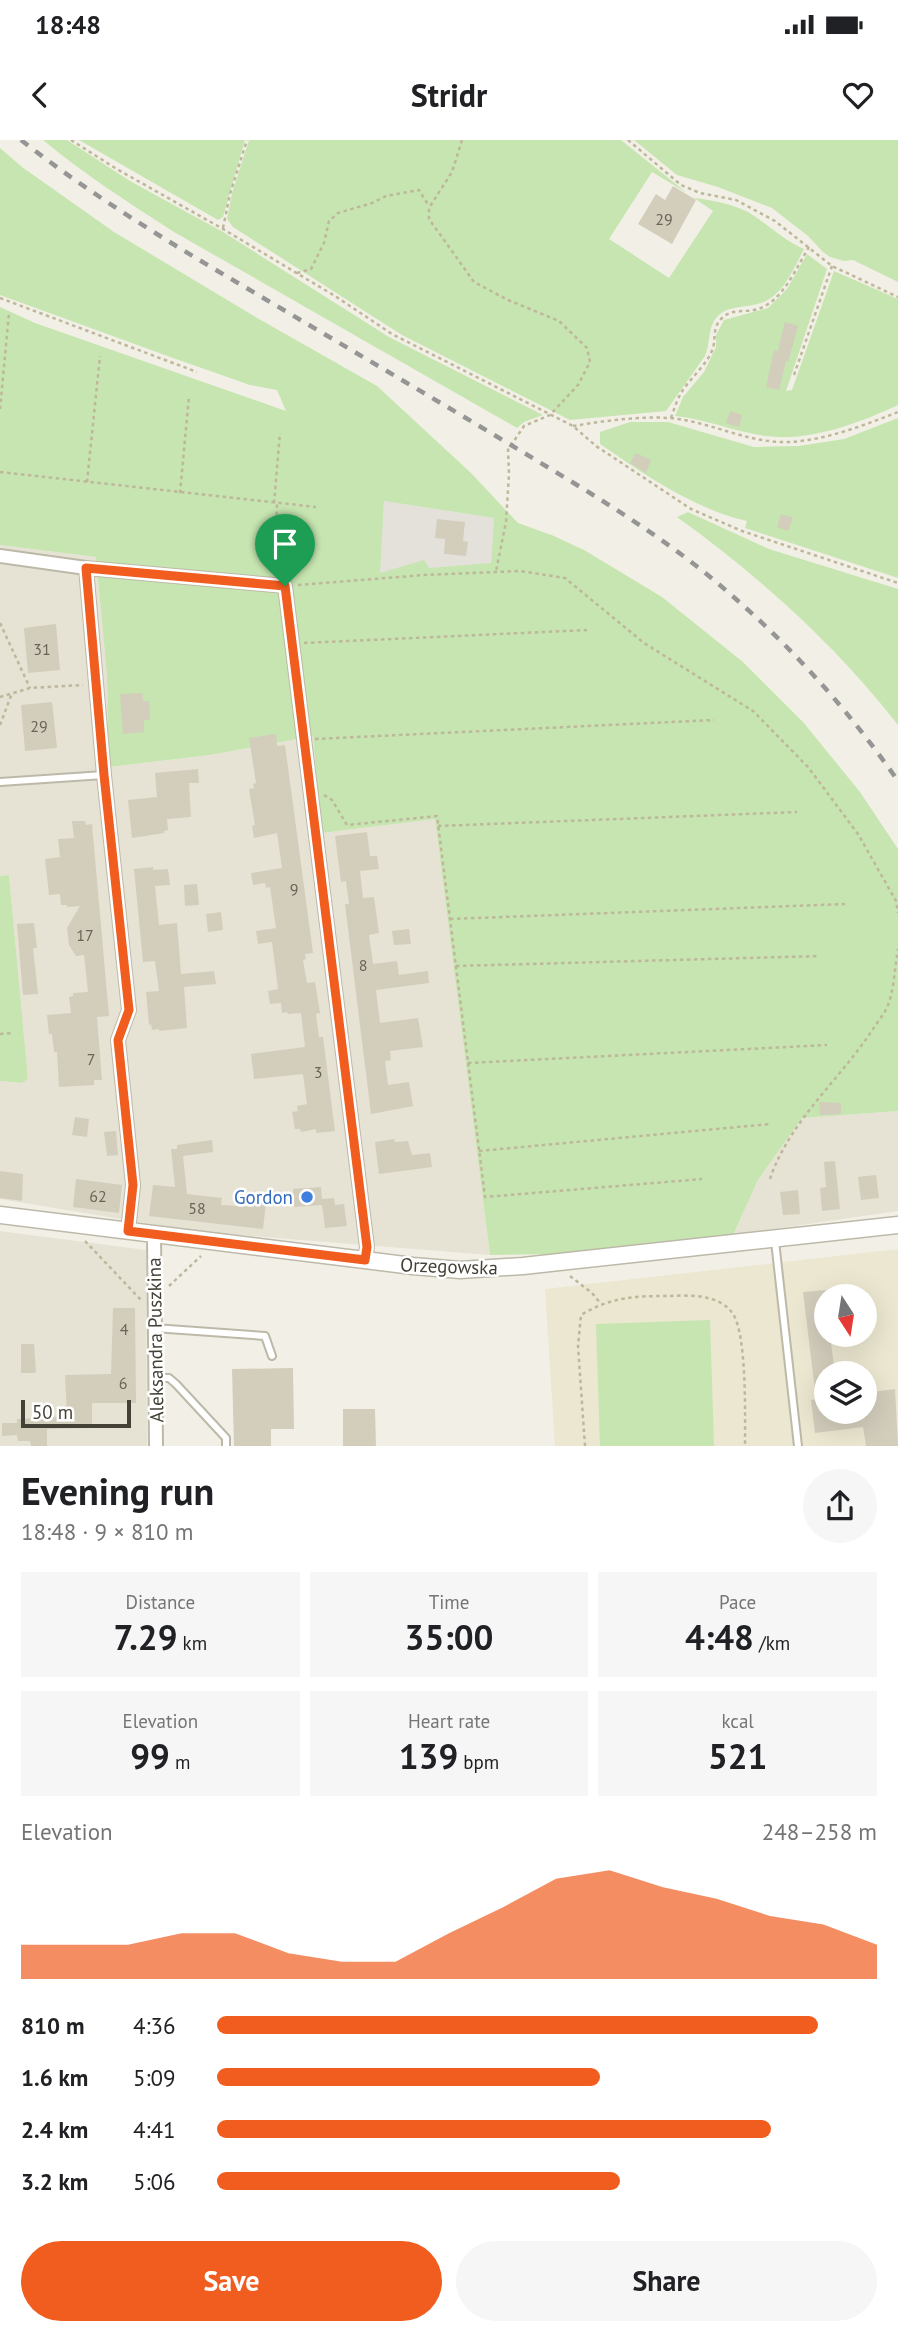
<!DOCTYPE html>
<meta charset="utf-8">
<style>
:root{--surface:#fff;--page:#f6f6f6;--text:#202124;--muted:#757577;--accent:#f05d1f}
body{margin:0;font-family:"PT Sans",sans-serif;background:var(--page);color:var(--text);height:100vh;display:flex;flex-direction:column;font-size:26px;white-space:nowrap}
*{box-sizing:border-box;margin:0}
p{font-size:23px;color:var(--muted)}
.icon{flex:none;width:38px;height:38px;fill:none;stroke:currentColor;stroke-width:2;stroke-linecap:round;stroke-linejoin:round}
.map{position:relative;height:1306px;overflow:hidden}
.side{display:flex;flex-direction:column;background:var(--surface);flex:1}
.side>*{flex:none}
.needle{width:46px;rotate:168deg}
.tools{position:absolute;left:814px;top:1144px;display:grid;gap:14px}
.tools a{display:grid;place-items:center;width:63px;height:63px;border-radius:50%;background:var(--surface);box-shadow:0 7px 28px #0002;font-size:35px}
.scale{position:absolute;left:21px;bottom:18px;width:110px;box-sizing:border-box;padding-left:7px;border:4px solid #444136;border-top:0;font-size:19px;line-height:24px;white-space:nowrap;color:#444136;-webkit-text-stroke:5px #fff;paint-order:stroke}
.pin{position:absolute;display:grid;place-items:center;width:60px;height:60px;color:#fff;margin:-72px -30px;border-radius:50% 50% 50% 0;rotate:-45deg;box-shadow:0 0 7px #0007}
.pin .icon{rotate:45deg}
.round{display:grid;place-items:center;flex:none;width:74px;height:74px;border-radius:37px;background:var(--page)}
.headline{display:flex;align-items:center;justify-content:space-between;height:119px;padding:0 21px}
h1{font-size:38px;font-weight:700;line-height:52px}
.stats{display:grid;grid-template-columns:repeat(3,1fr);gap:10px;height:119px;padding:7px 21px}
.stats div{display:grid;align-content:center;border-radius:0px;background:var(--page);text-align:center}
.stats b{font-size:35px;font-weight:700}
.stats small{font-size:19px;font-weight:400}
.stats p{font-size:19px}
.chart{height:196px;padding:14px 21px}
.chart p{display:flex;justify-content:space-between}
.chart svg{width:100%;height:126px;margin-top:7px;fill:var(--accent);opacity:.7}
.primary-button{display:flex;gap:14px;margin-top:auto;padding:14px 21px}
.primary-button a{flex:1;height:80px;border-radius:42px;background:var(--accent);color:#fff;font-size:28px;font-weight:700;line-height:80px;text-align:center}
.primary-button a+a{background:var(--page);color:var(--text)}
ul{padding:0 21px;list-style:none;font-size:23px}
li{display:grid;grid-template-columns:112px 84px 1fr;align-items:center;height:52px}
li i{height:18px;border-radius:9px;background:var(--accent)}
.status{display:flex;justify-content:space-between;align-items:center;height:49px;padding:0 35px;background:var(--surface);direction:ltr}
.status svg{height:19px;fill:currentColor}
header{display:flex;justify-content:space-between;align-items:center;height:91px;padding:0 21px;background:var(--surface);font-size:32px;font-weight:700}
.map>svg:first-child{display:block}
</style>
<div class="status"><b>18:48</b><svg viewBox="0 0 49 12"><path d="M0 12V9h3v3zM5 12V6h3v6zM10 12V3h3v9zM15 12V0h3v12zM26 1h20v11H26zM47 4h2v5h-2z"/></svg></div>
<header><svg class="icon" aria-label="back" viewBox="0 0 24 24"><path d="M15 5l-7 7 7 7"/></svg>Stridr<svg class="icon" aria-label="heart" viewBox="0 0 24 24"><path d="M12 20l-8-8c-3-5 5-10 8-4 3-6 11-1 8 4z"/></svg></header>
<div class="map">
<svg width="898" height="1306" viewBox="0 0 898 1306">
<rect width="100%" height="100%" fill="#f2f0e6"/>
<!-- residential -->
<g fill="#e6e3d4">
<polygon points="0,405 96,417 107,536 110,627 210,615 313,596 321,693 435,679 490,1115 200,1092 0,1059 0,941 22,943 28,939 9,735 0,736"/>
<polygon points="898,971 898,1071 733,1095 758,1040 802,978"/>
<polygon points="0,1091 146,1110 147,1306 0,1306"/>
</g>
<!-- industrial -->
<polygon fill="#e4e1db" points="384,361 494,378 491,424 379,433"/>
<!-- education -->
<path fill="#ebe7d0" fill-rule="evenodd" d="M898 1109V1306H555L545 1149ZM826 1157H864V1195H826ZM826 1234H864V1272H826Z"/>
<!-- green -->
<g fill="#c6e5b0" fill-rule="evenodd">
<path d="M43 0H67L130 41 223 92 389 197 543 275 524 282 517 288 174 92C129 63 84 34 43 0Z"/>
<polygon points="79,0 245,0 223,77 218,80"/>
<path d="M249 0H621L687 53 652 32 609 99 669 138 713 71 694 58C712 60 732 64 748 72 768 84 783 100 804 109 794 128 783 156 761 163 747 168 730 165 719 175 707 185 711 203 705 216L666 271 570 280 402 195 233 87 227 79 232 53Z"/>
<polygon points="634,0 898,0 898,142 853,120 844,121 830,117 823,112 808,96 772,68 718,47 677,35"/>
<path d="M0 8 22 27 114 92 259 179 377 246 471 333 518 383 554 396 584 410 662 457 743 522 803 582 860 652 898 709V971L802 978 758 1040 733 1095 553 1114 490 1115 435 679 321 693 313 596 210 615 109 627 107 536 96 417 0 405V167L35 183 286 271 277 250 250 245 173 218 0 155ZM384 361 494 378 491 423 429 428 424 420 380 433Z"/>
<path d="M807 114 827 129 786 251 792 250 834 131 898 159V265C859 283 810 302 766 296 735 292 706 279 675 276L683 257 704 232 716 207V195L724 180 768 168 787 149Z"/>
<path d="M898 278V438L745 388 747 381C694 369 645 335 600 304V292L630 282H668L754 307 799 306 844 299Z"/>
<path d="M688 372 769 409 898 449V585C836 505 759 436 677 377Z"/>
<polygon points="9,735 28,939 22,943 0,941 0,736"/>
<polygon points="710,1180 714,1306 600,1306 596,1184"/>
</g>
<!-- building -->
<g fill="#d3cdbc">
<polygon points="673,46 696,60 672,104 638,84 656,54 665,60"/>
<polygon points="785,182 798,186 788,222 786,221 779,250 766,247 774,210 778,211"/>
<polygon points="730,271 742,275 739,287 726,283"/>
<polygon points="636,313 651,320 646,333 630,323"/>
<polygon points="781,374 793,378 788,391 777,387"/>
<polygon points="437,379 465,382 463,401 468,402 466,416 444,414 445,399 435,398"/>
<polygon points="56,484 60,530 28,533 24,488"/>
<polygon points="142,553 143,561 149,561 150,580 144,580 144,592 123,594 120,554"/>
<polygon points="52,562 57,608 25,611 21,565"/>
<polygon points="276,594 277,606 285,605 313,813 305,814 306,819 303,820 307,843 315,842 320,873 316,874 319,897 323,897 335,991 316,993 316,989 301,992 300,989 295,989 292,972 298,971 297,966 307,964 303,934 254,939 251,914 305,907 301,873 288,874 287,872 282,873 281,863 270,864 268,851 278,849 272,802 258,804 256,791 276,788 270,747 266,748 265,743 253,745 251,733 282,728 277,693 254,698 252,686 255,685 249,649 254,648 253,644 256,643 249,598"/>
<polygon points="198,629 199,643 189,643 191,677 167,679 168,690 164,691 164,693 132,698 128,660 157,657 155,633"/>
<polygon points="72,681 85,681 86,685 92,684 109,876 97,877 102,940 94,940 94,945 59,947 57,912 54,912 52,894 49,894 47,875 71,873 69,857 73,856 73,853 88,852 84,815 76,816 69,805 67,788 80,766 67,767 67,765 61,765 60,754 49,755 45,719 60,717 58,699 74,698"/>
<polygon points="367,692 370,716 377,716 379,729 360,731 363,758 374,757 379,793 369,795 373,824 397,821 399,835 428,831 429,843 376,850 380,883 418,878 423,907 390,911 391,920 385,921 388,945 409,942 413,966 371,974 345,764 349,764 346,741 341,742 335,696"/>
<polygon points="153,727 153,730 168,729 170,745 155,746 159,785 177,783 181,834 214,831 216,844 184,847 187,888 159,891 159,889 152,890 151,884 149,885 146,852 159,851 155,821 143,822 134,729"/>
<polygon points="197,744 199,765 185,766 184,745"/>
<polygon points="221,772 223,790 208,792 206,774"/>
<polygon points="34,783 37,808 33,808 38,854 23,855 17,784"/>
<polygon points="409,789 411,804 394,805 392,791"/>
<polygon points="819,962 841,963 841,974 820,975"/>
<polygon points="75,977 89,979 87,997 72,995"/>
<polygon points="116,991 118,1015 107,1016 104,992"/>
<polygon points="394,999 395,1002 408,1001 412,1015 430,1013 432,1027 379,1034 375,1002"/>
<polygon points="212,1000 213,1012 183,1016 187,1054 222,1058 221,1065 254,1067 256,1053 267,1054 263,1089 149,1076 153,1045 175,1047 171,1009 177,1009 177,1005"/>
<polygon points="835,1021 840,1069 822,1071 820,1048 826,1047 824,1022"/>
<polygon points="0,1031 23,1034 22,1061 0,1058"/>
<polygon points="876,1035 879,1058 861,1060 858,1037"/>
<polygon points="76,1039 122,1045 119,1073 73,1067"/>
<polygon points="321,1047 322,1059 334,1058 335,1065 344,1064 347,1086 325,1088 322,1065 294,1067 293,1049"/>
<polygon points="798,1050 800,1074 783,1075 780,1052"/>
<polygon points="825,1150 826,1195 830,1195 835,1234 826,1234 826,1272 864,1272 864,1253 895,1249 898,1306 866,1306 863,1287 815,1293 811,1260 816,1259 803,1152"/>
<polygon points="113,1168 135,1168 136,1263 92,1263 92,1288 47,1289 47,1306 31,1306 30,1301 18,1301 17,1295 2,1296 2,1283 17,1283 17,1279 67,1276 65,1235 111,1234"/>
<polygon points="21,1204 34,1204 36,1233 21,1233"/>
<polygon points="293,1228 294,1289 271,1289 271,1306 234,1306 232,1229"/>
<polygon points="343,1269 375,1269 376,1306 343,1306"/>
</g>
<g fill="none" stroke-linecap="round" stroke-linejoin="round">
<defs>
<g id="service">
<polyline points="0,642 104,635"/>
<polyline points="775,1101 798,1306"/>
<polyline points="154,1188 265,1196 272,1216"/>
<polyline points="156,1238 169,1238 176,1244 226,1298 226,1306"/>
</g>
<g id="minor">
<polyline points="0,416 86,428 285,446 367,1107 365,1120"/>
<polyline points="86,428 104,635 129,870 118,900 133,1045 128,1091"/>
<polyline points="154,1094 156,1306"/>
</g>
<polyline id="tertiary" points="0,1075 413,1126 460,1130 523,1126 898,1085"/>
</defs>
<!-- service casing -->
<use href="#service" stroke="#bdb9a9" stroke-width="10"/>
<!-- minor casing -->
<use href="#minor" stroke="#bdb9a9" stroke-width="16"/>
<!-- tertiary casing -->
<use href="#tertiary" stroke="#bdb9a9" stroke-width="19"/>
<!-- path -->
<g stroke="#beb79b" stroke-width="2.5" stroke-dasharray="3.5 3.5" stroke-linecap="butt">
<polyline points="71,0 115,28 223,89 335,156 392,194 573,286 596,306 691,369 742,391 898,443"/>
<polyline points="462,0 452,32 429,68 429,79 474,142 508,160 559,181 587,208 590,222 578,245 550,275 524,286 508,310 509,334 506,382 496,431"/>
<polyline points="628,0 681,45 700,53 736,60 775,81 832,126 898,157"/>
<polyline points="223,88 230,54 247,0"/>
<polyline points="297,133 311,129 324,103 329,81 338,73 372,63 386,56 419,50 429,66"/>
<polyline points="0,158 197,232"/>
<polyline points="794,235 832,126"/>
<polyline points="0,269 9,173"/>
<path d="M671 278C674 269 677 260 681 253 690 238 708 224 713 208 716 197 712 188 722 178 732 168 746 173 758 169 783 161 796 128 809 107"/>
<path d="M573 286C605 281 637 276 669 278 710 281 748 304 790 302 826 300 865 285 898 272"/>
<polyline points="0,332 316,367"/>
<polyline points="87,342 100,216"/>
<polyline points="180,353 189,256"/>
<polyline points="274,363 280,293"/>
<polyline points="274,431 277,364"/>
<polyline points="298,445 424,435 520,431 565,438 644,503 753,571 808,627 858,694 896,761 898,773"/>
<polyline points="0,483 30,548"/>
<polyline points="304,503 587,490"/>
<polyline points="0,557 30,548 83,545"/>
<polyline points="0,585 12,553"/>
<polyline points="315,599 714,580"/>
<polyline points="324,655 332,660 347,685 437,676 485,1057 702,1039"/>
<polyline points="438,686 797,672"/>
<polyline points="450,779 845,764"/>
<polyline points="456,826 820,816"/>
<polyline points="0,894 14,893"/>
<polyline points="468,923 827,905"/>
<polyline points="479,1011 770,984"/>
<path d="M770 1039C790 980 839 941 873 889 877 882 884 875 887 867 894 853 895 825 898 809"/>
<polyline points="85,1101 141,1160"/>
<polyline points="570,1136 592,1153 601,1164"/>
<polyline points="169,1146 201,1116"/>
<path d="M585 1306 578 1206 581 1175C611 1157 634 1156 668 1156 689 1155 720 1154 733 1174 747 1195 745 1278 745 1306"/>
</g>
<!-- service -->
<use href="#service" stroke="#fff" stroke-width="6"/>
<!-- minor -->
<use href="#minor" stroke="#fff" stroke-width="12"/>
<!-- tertiary -->
<use href="#tertiary" stroke="#fff" stroke-width="16"/>
<!-- rail -->
<path stroke="#959595" stroke-width="4.5" stroke-dasharray="9 9" stroke-linecap="butt" d="M21 0C95 58 175 106 255 153 341 204 426 254 511 305 577 345 644 384 704 432 778 492 843 562 898 641"/>
</g>
<g fill="none" stroke-linecap="round" stroke-linejoin="round">
<defs>
<polygon id="route" points="86,428 285,446 367,1107 365,1120 128,1091 133,1045 118,900 129,870 104,635"/>
</defs>
<!-- route casing -->
<use href="#route" stroke="#fff" stroke-width="14"/>
<!-- route -->
<use href="#route" stroke="#f05d1f" stroke-width="9"/>
</g>
<!-- markers -->
<circle fill="#3f7fe0" stroke="#fff" stroke-width="2.5" cx="307" cy="1057" r="7"/>
<g text-anchor="middle" dominant-baseline="central" stroke-width="5" stroke-linejoin="round" paint-order="stroke">
<!-- number labels -->
<g font-size="16" fill="#686458">
<text x="664" y="79">29</text>
<text x="42" y="509">31</text>
<text x="39" y="586">29</text>
<text x="294" y="749">9</text>
<text x="85" y="795">17</text>
<text x="363" y="825">8</text>
<text x="91" y="919">7</text>
<text x="318" y="932">3</text>
<text x="98" y="1056">62</text>
<text x="197" y="1068">58</text>
<text x="124" y="1189">4</text>
<text x="123" y="1243">6</text>
</g>
<!-- shop labels -->
<g font-size="19" fill="#366cbe" stroke="#fff" text-anchor="end">
<text x="293" y="1057">Gordon</text>
</g>
<!-- street labels -->
<g font-size="19" fill="#444136" stroke="#fff">
<text transform="translate(449 1126) rotate(2)">Orzegowska</text>
<text transform="translate(155 1200) rotate(-91)">Aleksandra Puszkina</text>
</g>
</g>
</svg>
<div class="tools">
<a><svg class="needle" viewBox="-14 -14 28 28"><path d="M0-13l5 13h-10z" fill="#e53935"/><path d="M0 13l5-13h-10z" fill="#757577"/></svg></a>
<a><svg class="icon" aria-label="layers" viewBox="0 0 24 24"><path d="M12 4l9 5-9 5-9-5zM3 14l9 5 9-5"/></svg></a>
</div>
<div class="scale">50 m</div>
<div class="pin" style="left:285px;top:446px;background:#1e9e55"><svg class="icon" aria-label="arrive" viewBox="0 0 24 24"><path d="M6 21V4h12l-3 4 3 4H6"/></svg></div>
</div>
<section class="side">
<div class="headline"><div><h1>Evening run</h1><p>18:48 · 9 × 810 m</p></div><a class="round"><svg class="icon" aria-label="share" viewBox="0 0 24 24"><path d="M12 15V3M7 8l5-5 5 5M5 13v7h14v-7"/></svg></a></div>
<div class="stats">
<div><p>Distance</p><b>7.29<small> km</small></b></div>
<div><p>Time</p><b>35:00</b></div>
<div><p>Pace</p><b>4:48<small> /km</small></b></div>
</div>
<div class="stats">
<div><p>Elevation</p><b>99<small> m</small></b></div>
<div><p>Heart rate</p><b>139<small> bpm</small></b></div>
<div><p>kcal</p><b>521</b></div>
</div>
<div class="chart"><p><span>Elevation</span>248–258 m</p>
<svg viewBox="0 0 160 44" preserveAspectRatio="none"><path d="M0 44V32L10 32L20 32L30 28L40 28L50 35L60 38L70 38L80 28L90 19L100 9L110 6L120 12L130 16L140 22L150 25L160 32V44z"/></svg>
</div>
<ul>
<li><b>810 m</b>4:36<i style="width:91%"></i></li>
<li><b>1.6 km</b>5:09<i style="width:58%"></i></li>
<li><b>2.4 km</b>4:41<i style="width:84%"></i></li>
<li><b>3.2 km</b>5:06<i style="width:61%"></i></li>
</ul>
<div class="primary-button"><a>Save</a><a>Share</a></div>
</section>
